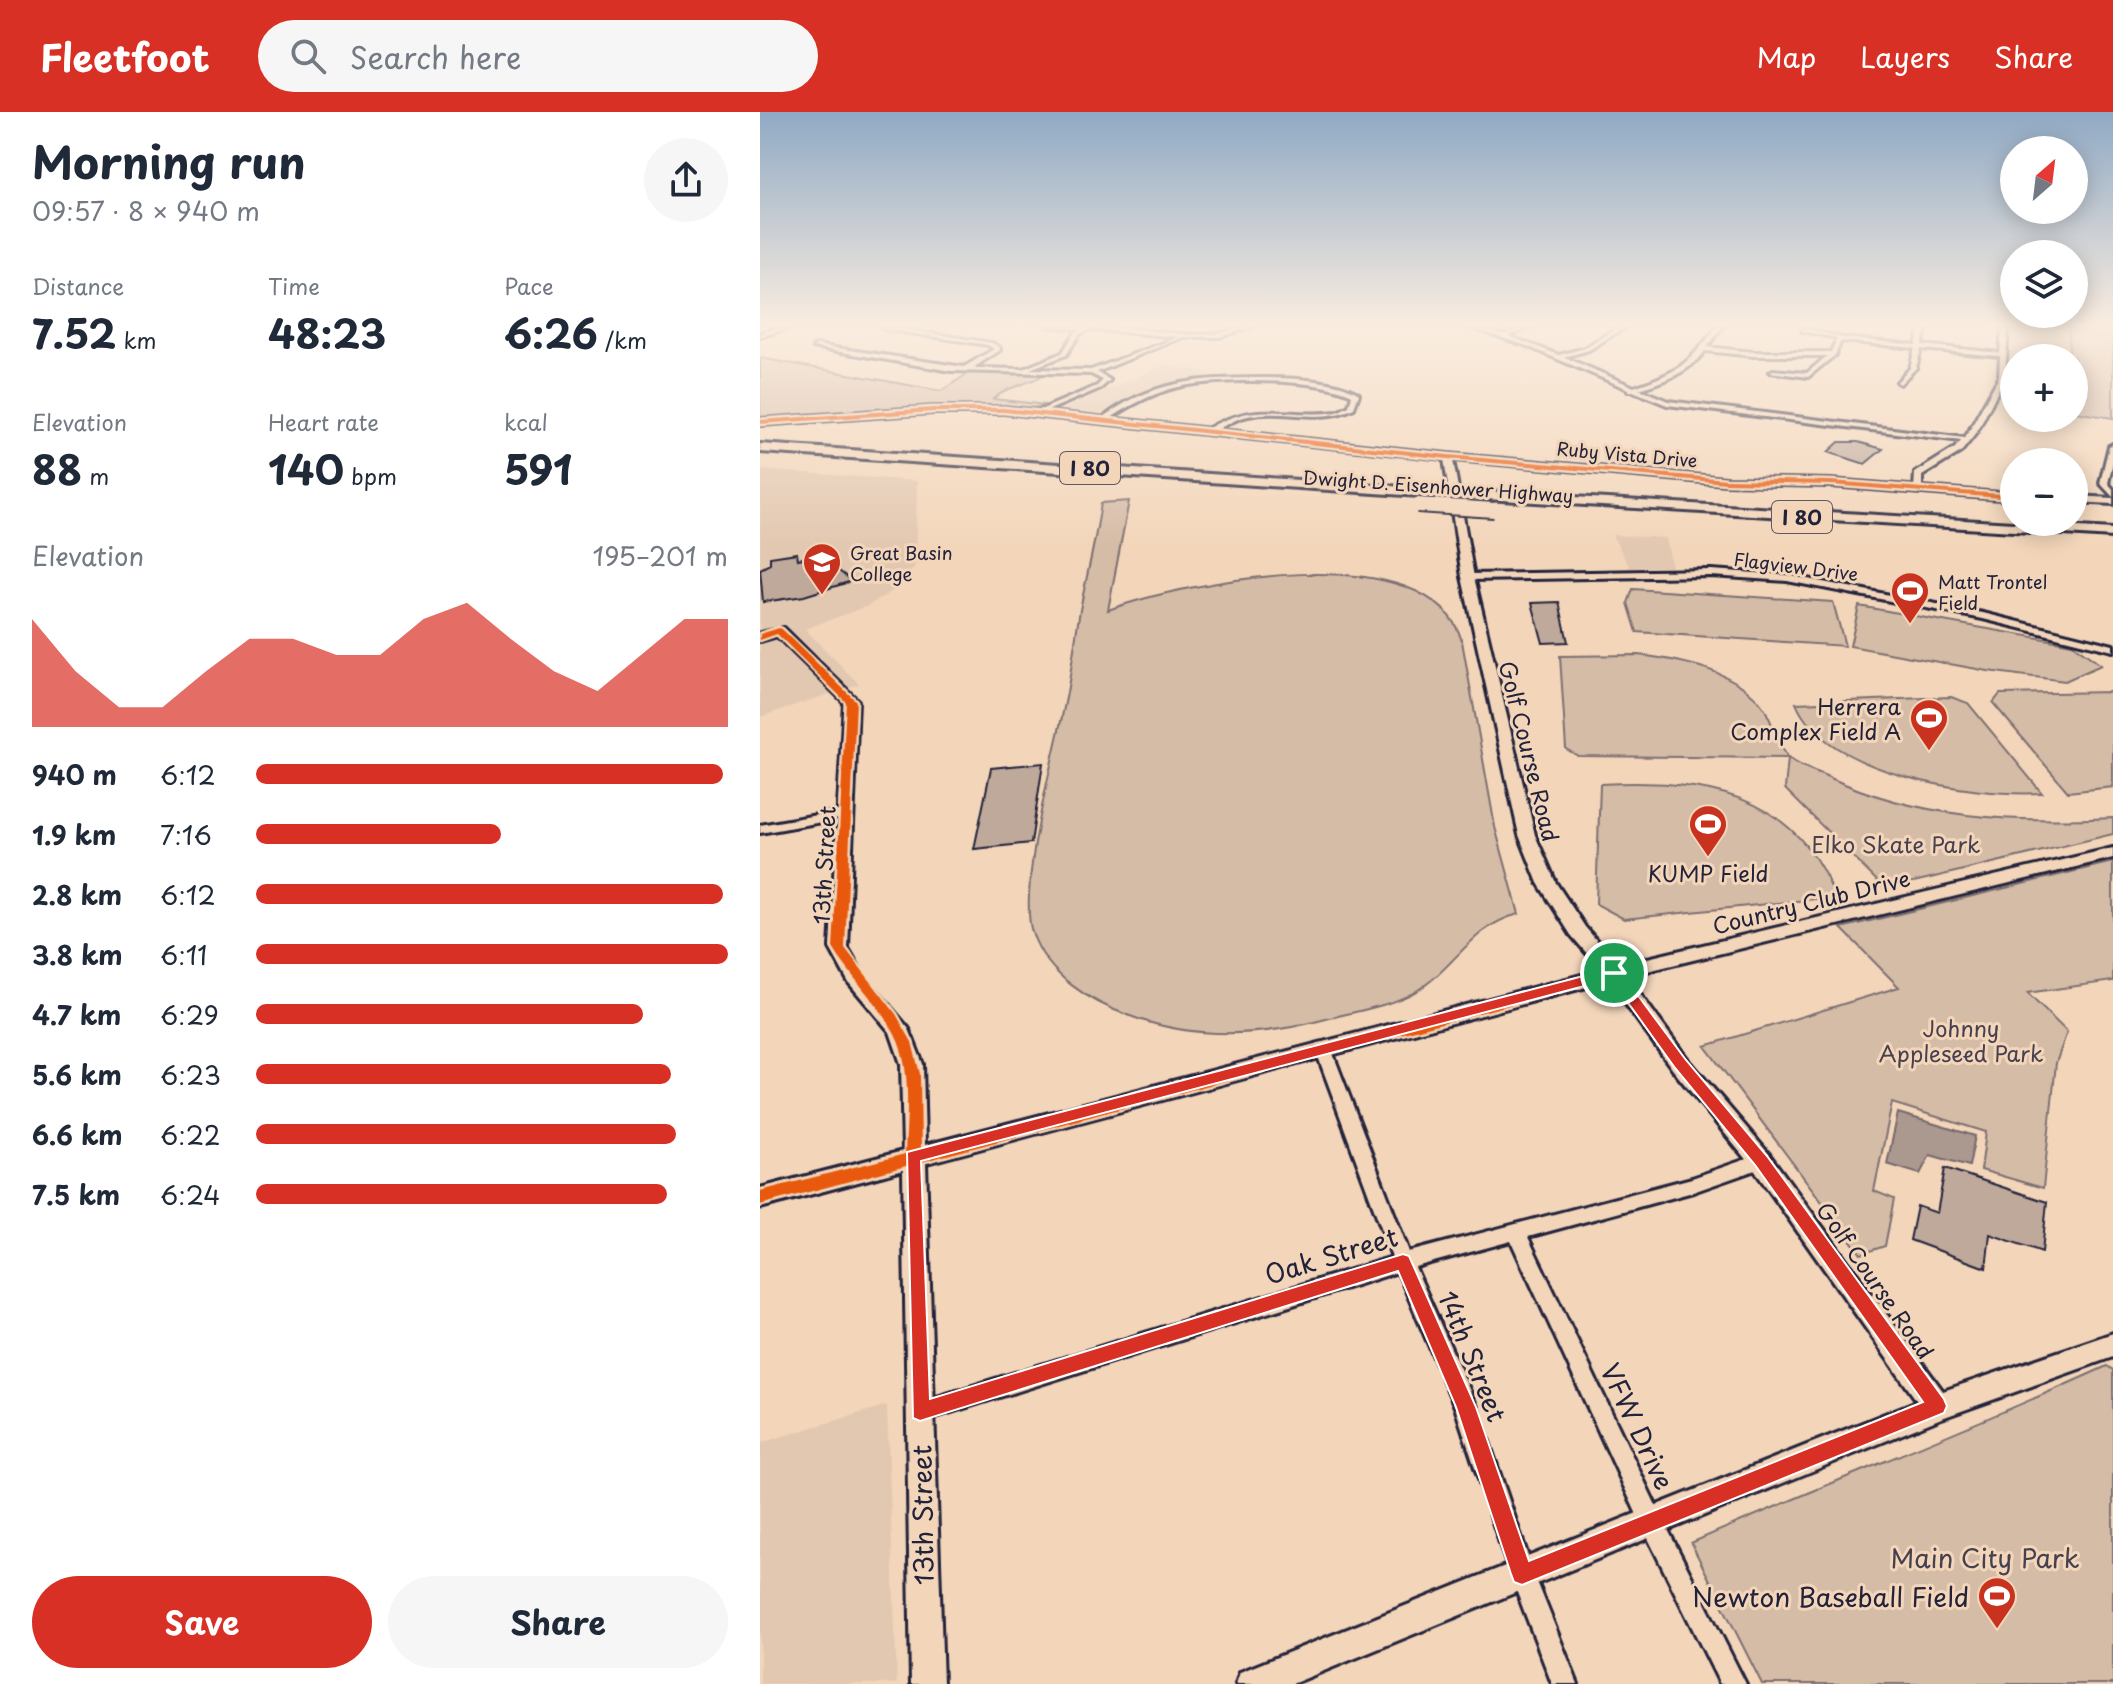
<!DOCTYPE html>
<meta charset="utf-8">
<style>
:root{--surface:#fff;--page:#f6f6f7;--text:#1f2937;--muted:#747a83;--accent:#d93025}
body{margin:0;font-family:"Playpen Sans",sans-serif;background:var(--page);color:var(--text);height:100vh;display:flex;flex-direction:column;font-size:30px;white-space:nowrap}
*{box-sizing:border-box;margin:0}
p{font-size:26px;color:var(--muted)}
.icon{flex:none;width:44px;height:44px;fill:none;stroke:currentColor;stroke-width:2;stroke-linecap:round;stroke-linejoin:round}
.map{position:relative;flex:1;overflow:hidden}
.panel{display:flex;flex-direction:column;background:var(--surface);width:760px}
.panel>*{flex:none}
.needle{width:52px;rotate:28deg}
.fabs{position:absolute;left:1240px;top:24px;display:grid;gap:16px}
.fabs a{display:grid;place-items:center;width:88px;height:88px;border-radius:50%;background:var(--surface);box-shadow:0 4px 20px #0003;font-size:40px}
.pin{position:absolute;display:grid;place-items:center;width:68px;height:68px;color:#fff;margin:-34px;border:4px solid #fff;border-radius:50%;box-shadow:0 2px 8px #0007}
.round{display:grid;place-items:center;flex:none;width:84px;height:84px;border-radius:42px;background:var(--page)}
.overview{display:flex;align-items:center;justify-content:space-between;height:136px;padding:0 32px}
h1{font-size:44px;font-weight:700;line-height:60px}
.figures{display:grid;grid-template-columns:repeat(3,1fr);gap:12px;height:136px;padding:8px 32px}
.figures div{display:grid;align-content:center}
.figures b{font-size:40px;font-weight:700}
.figures small{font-size:22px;font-weight:400}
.figures p{font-size:22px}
.chart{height:224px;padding:16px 32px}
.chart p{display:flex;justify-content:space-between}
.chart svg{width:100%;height:144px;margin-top:8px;fill:var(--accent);opacity:.7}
.button{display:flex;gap:16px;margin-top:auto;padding:16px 32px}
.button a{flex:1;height:92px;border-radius:48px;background:var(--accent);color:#fff;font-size:32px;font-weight:700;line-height:92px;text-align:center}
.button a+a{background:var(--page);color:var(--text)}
ul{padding:0 32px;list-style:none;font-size:26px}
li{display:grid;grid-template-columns:128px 96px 1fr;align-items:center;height:60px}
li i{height:20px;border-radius:10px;background:var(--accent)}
header{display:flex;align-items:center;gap:48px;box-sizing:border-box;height:112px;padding:0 40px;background:var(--accent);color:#fff}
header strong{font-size:38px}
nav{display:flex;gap:44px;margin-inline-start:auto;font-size:28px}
.search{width:560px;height:72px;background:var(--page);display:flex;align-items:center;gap:20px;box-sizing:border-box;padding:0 28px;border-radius:44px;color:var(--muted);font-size:30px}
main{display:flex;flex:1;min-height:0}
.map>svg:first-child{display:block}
</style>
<header>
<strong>Fleetfoot</strong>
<div class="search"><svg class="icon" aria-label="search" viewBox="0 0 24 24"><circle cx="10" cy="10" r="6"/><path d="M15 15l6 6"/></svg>Search here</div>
<nav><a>Map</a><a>Layers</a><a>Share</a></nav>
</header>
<main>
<section class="panel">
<div class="overview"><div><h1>Morning run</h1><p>09:57 · 8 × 940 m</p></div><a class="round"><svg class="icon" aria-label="share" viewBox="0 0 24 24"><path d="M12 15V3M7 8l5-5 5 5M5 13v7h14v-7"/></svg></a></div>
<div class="figures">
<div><p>Distance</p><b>7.52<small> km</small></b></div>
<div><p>Time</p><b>48:23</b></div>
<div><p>Pace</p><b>6:26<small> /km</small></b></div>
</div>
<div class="figures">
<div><p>Elevation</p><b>88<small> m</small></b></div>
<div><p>Heart rate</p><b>140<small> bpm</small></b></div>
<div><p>kcal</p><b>591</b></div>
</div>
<div class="chart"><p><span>Elevation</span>195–201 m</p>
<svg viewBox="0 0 160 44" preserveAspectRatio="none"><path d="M0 44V11L10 27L20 38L30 38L40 27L50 17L60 17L70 22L80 22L90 11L100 6L110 17L120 27L130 33L140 22L150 11L160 11V44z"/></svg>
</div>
<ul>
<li><b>940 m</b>6:12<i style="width:99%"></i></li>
<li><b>1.9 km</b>7:16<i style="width:52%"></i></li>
<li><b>2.8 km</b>6:12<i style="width:99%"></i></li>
<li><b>3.8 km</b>6:11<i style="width:100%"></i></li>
<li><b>4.7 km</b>6:29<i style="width:82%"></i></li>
<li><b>5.6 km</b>6:23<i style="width:88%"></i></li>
<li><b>6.6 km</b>6:22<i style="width:89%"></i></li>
<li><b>7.5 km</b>6:24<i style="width:87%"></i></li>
</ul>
<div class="button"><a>Save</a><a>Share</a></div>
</section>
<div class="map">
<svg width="1353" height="1572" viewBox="0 0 1353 1572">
<rect width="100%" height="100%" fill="#f3d6ba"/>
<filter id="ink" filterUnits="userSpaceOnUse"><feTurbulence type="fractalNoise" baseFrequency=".0125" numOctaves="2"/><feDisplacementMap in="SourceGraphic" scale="16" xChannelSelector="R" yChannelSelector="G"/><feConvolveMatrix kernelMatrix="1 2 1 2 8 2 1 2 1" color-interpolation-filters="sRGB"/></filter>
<g filter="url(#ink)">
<!-- built -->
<g fill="#e3c8b1">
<polygon points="405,253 453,261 416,271 342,303 295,300"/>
<polygon points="0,358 157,369 155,454 139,475 108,494 45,517 99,572 0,605"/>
<polygon points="852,423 906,426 912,455 870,456"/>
<polygon points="127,1293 137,1572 0,1572 0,1331"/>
</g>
<!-- green -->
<g fill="#d5bca7" stroke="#7c6f71" stroke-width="2">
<polygon points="1309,214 1353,214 1353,306 1314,300 1314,246 1309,246"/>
<path d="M0 246 181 279 210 260 285 262C268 273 249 273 233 287L286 293 268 297 163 295 0 307Z"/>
<path d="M369 389 348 498C424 470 670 420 702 529L735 715 759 802C710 814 694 858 653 881 629 894 593 900 566 907 501 925 434 928 370 904 330 890 286 863 272 820 258 778 293 647 303 600 311 566 314 532 320 498 327 462 336 427 341 391Z"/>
<polygon points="873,477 1073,490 1085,534 877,520 868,491"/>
<polygon points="1099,494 1312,532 1341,553 1305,569 1228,559 1090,534"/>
<path d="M878 543C920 548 978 558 1004 596 1013 610 1017 632 1028 645 1036 654 1056 659 1066 664 1158 707 1253 711 1353 706V722L1125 777 1025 677 1028 646 818 644 806 637 800 544Z"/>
<polygon points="1353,580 1353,675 1308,680 1233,591 1240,582"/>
<path d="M1191 585 1208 591 1282 681C1214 685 1065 663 1036 591Z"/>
<path d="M840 672C942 667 1035 679 1075 785L864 807 836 792Z"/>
<polygon points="1353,750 1353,869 1267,881 1307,920 1296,951 1283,1076 1221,1058 1226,1020 1132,991 1114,1079 1134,1087 1125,1134 1101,1142 945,934 1139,875 1081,816"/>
<path d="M1347 1254 1353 1258V1572H1002L931 1431C1069 1370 1210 1317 1347 1254Z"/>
</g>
<!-- water -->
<polygon fill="#ab988f" stroke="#74696d" stroke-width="2" points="1138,1001 1215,1024 1209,1054 1170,1043 1160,1062 1127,1052"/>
<!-- building -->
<g fill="#bfa99b" stroke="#22223b" stroke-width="2">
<polygon points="1079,330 1098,330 1123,337 1105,352 1068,340"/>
<polygon points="37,441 38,447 58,443 92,469 44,484 3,490 0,457 10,452 10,445"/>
<polygon points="799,490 808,530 783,531 772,491"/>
<polygon points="283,651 271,731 214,737 231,656"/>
<polygon points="1185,1056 1287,1090 1282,1140 1230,1122 1226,1156 1150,1128 1157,1094 1177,1101"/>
</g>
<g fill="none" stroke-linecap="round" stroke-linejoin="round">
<defs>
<g id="street">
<polygon points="27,214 36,214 0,225 0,221"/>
<path d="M122 214 232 231 240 236V238L213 256 263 257 302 241 315 221 321 217 287 214 353 215 432 223 460 221 486 214H494L460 225H423L337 260 350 268 341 276 275 304 273 301 337 274 343 268 331 262 191 259 53 235 56 233 204 255 234 237 228 233 124 217ZM329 217 419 225 331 258 270 257 306 243 319 223Z"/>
<path d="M706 214C718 214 728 221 740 222 750 223 761 214 773 214L748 224 799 243 825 236 860 214H867L829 238 804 245 874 275C919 260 929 252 957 214H963L947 235 994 240H1071L1077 226 1042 219 1044 216 1083 226 1156 233 1160 219 1154 214H1160L1166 218 1162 233 1240 241 1242 214H1248L1245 265 1217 320 1201 340 1162 364V377L1158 379 1154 377 1155 361 1195 336 1201 329 907 293 873 279H868V277L767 234ZM1081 229 1155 236 1150 256 1137 270 1140 272 1156 256 1161 237 1240 244 1239 265 1205 326 908 289 879 277C904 269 929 261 945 239L994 244H1067L1047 261 1013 258 1010 260 1048 265 1075 243Z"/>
<path d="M456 267C493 266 569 262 599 282L594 296C560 313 524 296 488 304 473 307 462 316 448 322L445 318C500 286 522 307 577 300L589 294 592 283C558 266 456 266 418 275 392 281 367 295 345 310L339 309C372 281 414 269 456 267Z"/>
<polygon points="1353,332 1353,350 1348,371 1353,377 1353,385 1340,371 1349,334"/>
<polygon points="951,458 1027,463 1223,501 1353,533 1353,539 1223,507 1027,469 951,464 708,468 703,465 708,462"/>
<polygon points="85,698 91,702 90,705 0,721 0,713"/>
<polygon points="564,933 570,935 572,939 649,1140 932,1066 1001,1042 1007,1044 1010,1049 1007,1054 933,1080 768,1125 900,1402 986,1572 960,1572 884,1418 751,1129 655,1155 717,1295 774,1462 818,1572 792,1572 750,1462 695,1295 638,1160 160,1310 152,1307 149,1300 152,1293 160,1290 632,1145 556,939 558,935"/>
</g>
<g id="secondary">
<polygon points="173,295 244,295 688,342 966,366 1071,368 1254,382 1254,388 1071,374 966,372 693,348 714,465 775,723 796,771 825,815 858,853 1353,736 1353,746 867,864 927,946 1009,1042 1183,1279 1353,1221 1353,1245 1179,1307 532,1572 476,1572 480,1560 1157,1289 993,1056 913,958 849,869 166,1051 183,1572 151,1572 143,1058 0,1096 0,1076 143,1039 141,952 130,920 89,871 70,836 84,590 17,524 0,529 0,521 24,516 98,589 88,836 103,862 149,917 163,952 165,1033 841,858 811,823 778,771 759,723 702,465 684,347 244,301 173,301 0,313 0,307"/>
<polygon points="1314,384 1353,386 1353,392 1314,390"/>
</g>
<g id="highway">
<polygon points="0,332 660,376 667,380 660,384 0,340"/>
<polygon points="731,380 1353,417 1353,425 726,387 726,381"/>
</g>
</defs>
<!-- street casing -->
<use href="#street" stroke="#22223b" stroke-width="6"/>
<!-- secondary casing -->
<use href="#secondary" stroke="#22223b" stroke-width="6"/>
<!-- highway casing -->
<use href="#highway" stroke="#22223b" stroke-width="6"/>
<!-- street -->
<use href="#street" fill="#f3d6ba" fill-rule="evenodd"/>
<!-- secondary -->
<use href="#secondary" fill="#f3d6ba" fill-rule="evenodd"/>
<!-- highway -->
<use href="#highway" fill="#f3d6ba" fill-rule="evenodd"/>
<defs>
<polyline id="highway-bridge" points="658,393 734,398"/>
</defs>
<!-- highway-bridge casing -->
<use href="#highway-bridge" stroke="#22223b" stroke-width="18" stroke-linecap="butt"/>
<!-- highway-bridge -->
<use href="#highway-bridge" stroke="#f3d6ba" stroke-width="14"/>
<defs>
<g id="cycleway">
<polygon points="173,296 244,296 688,343 966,367 1071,369 1254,383 1254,387 1071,373 966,371 688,347 244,300 173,300 0,312 0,308"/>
<path d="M19 516 22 517 96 589 85 836 136 902 152 930 160 962 161 1038 854 857 859 858 860 861 859 864 854 865 0 1093V1079L145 1042C146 1005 152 964 138 929 125 898 91 866 73 836L86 590 17 522 0 528V522Z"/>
</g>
</defs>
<!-- cycleway casing -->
<use href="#cycleway" stroke="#f3d6ba" stroke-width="5"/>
<!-- cycleway -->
<use href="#cycleway" fill="#e8590c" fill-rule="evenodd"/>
</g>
</g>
<!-- sky -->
<linearGradient id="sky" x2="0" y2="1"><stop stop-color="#8fa9c4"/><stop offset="0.49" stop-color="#faede0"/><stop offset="1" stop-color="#faede0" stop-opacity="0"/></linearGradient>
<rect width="1353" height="434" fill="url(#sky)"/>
<!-- route -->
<path fill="#d93025" stroke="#fff" stroke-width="2" fill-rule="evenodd" d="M854 856 859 858 926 948 1007 1044 1184 1287 1187 1294 1184 1301 762 1473 754 1470 751 1462 696 1295 638 1159 160 1309 153 1306 147 1040ZM851 867 915 956 995 1053 1163 1290 769 1449 716 1295 649 1144 643 1142 170 1287 161 1049Z"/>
<!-- icons -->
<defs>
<symbol id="university-pin" viewBox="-11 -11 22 30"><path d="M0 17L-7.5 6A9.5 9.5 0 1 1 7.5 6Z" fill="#c8321e" stroke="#f3d6ba"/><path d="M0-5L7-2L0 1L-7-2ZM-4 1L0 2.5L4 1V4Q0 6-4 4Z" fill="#fff"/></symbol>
<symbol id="stadium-pin" viewBox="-11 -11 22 30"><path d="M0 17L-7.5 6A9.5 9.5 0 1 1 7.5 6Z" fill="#c8321e" stroke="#f3d6ba"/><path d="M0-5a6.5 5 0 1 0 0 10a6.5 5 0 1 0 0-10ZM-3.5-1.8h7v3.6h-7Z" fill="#fff"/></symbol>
</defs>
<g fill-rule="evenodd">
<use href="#university-pin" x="40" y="428" width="44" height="60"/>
<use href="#stadium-pin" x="1128" y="457" width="44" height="60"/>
<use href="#stadium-pin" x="1147" y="584" width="44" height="60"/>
<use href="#stadium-pin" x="926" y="690" width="44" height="60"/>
<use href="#stadium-pin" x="1215" y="1462" width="44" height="60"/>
</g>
<g text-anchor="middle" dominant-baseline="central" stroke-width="6" stroke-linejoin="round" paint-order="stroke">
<!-- far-street labels -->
<g font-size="18" fill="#22223b" stroke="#f3d6ba">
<text transform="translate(867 342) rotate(5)">Ruby Vista Drive</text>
<text transform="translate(678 374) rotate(4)">Dwight D. Eisenhower Highway</text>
<text transform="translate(1036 454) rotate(7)">Flagview Drive</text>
</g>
<!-- far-poi labels -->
<g font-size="18" fill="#22223b" stroke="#f3d6ba" text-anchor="start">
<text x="90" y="440">Great Basin<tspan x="90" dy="21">College</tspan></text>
<text x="1178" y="469">Matt Trontel<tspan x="1178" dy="21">Field</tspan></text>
</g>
<!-- shield labels -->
<g fill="#f3d6ba" stroke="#615861" stroke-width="2">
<rect x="300" y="340" width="60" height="32" rx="6"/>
<rect x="1012" y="389" width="60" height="32" rx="6"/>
</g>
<g font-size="20" font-weight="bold" fill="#22223b">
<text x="330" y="356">I 80</text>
<text x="1042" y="405">I 80</text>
</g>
<!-- poi labels -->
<g font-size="22" fill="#22223b" stroke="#f3d6ba" text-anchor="end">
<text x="1141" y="593">Herrera<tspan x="1141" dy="25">Complex Field A</tspan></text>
<text x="948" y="760" text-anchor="middle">KUMP Field</text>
</g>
<!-- street labels -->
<g font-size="22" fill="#22223b" stroke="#f3d6ba">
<text transform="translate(770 639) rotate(76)">Golf Course Road</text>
<text transform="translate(63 753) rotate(-87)">13th Street</text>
<text transform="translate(1051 789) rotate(-14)">Country Club Drive</text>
<text transform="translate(1116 1168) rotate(55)">Golf Course Road</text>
</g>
<!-- park labels -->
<g font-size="22" fill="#464151" stroke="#f3d6ba">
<text x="1136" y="731">Elko Skate Park</text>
<text x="1201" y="915">Johnny<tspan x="1201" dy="25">Appleseed Park</tspan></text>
</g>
<!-- near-street labels -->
<g font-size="26" fill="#22223b" stroke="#f3d6ba">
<text transform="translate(571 1143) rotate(-17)">Oak Street</text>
<text transform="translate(713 1244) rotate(68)">14th Street</text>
<text transform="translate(878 1314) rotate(65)">VFW Drive</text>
<text transform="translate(162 1403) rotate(-91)">13th Street</text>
</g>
<!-- near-park labels -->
<g font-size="26" fill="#464151" stroke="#f3d6ba">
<text x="1225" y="1445">Main City Park</text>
</g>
<!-- near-poi labels -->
<g font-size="26" fill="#22223b" stroke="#f3d6ba" text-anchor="end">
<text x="1209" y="1484">Newton Baseball Field</text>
</g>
</g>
</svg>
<div class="fabs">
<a><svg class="needle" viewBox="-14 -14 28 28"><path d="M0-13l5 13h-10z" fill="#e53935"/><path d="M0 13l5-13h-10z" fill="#747a83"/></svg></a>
<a><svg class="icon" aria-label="layers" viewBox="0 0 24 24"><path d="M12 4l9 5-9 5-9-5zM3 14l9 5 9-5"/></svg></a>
<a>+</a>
<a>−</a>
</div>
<div class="pin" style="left:854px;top:861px;background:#1e9e55"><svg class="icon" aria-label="arrive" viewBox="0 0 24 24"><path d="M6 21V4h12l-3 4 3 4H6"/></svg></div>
</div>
</main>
